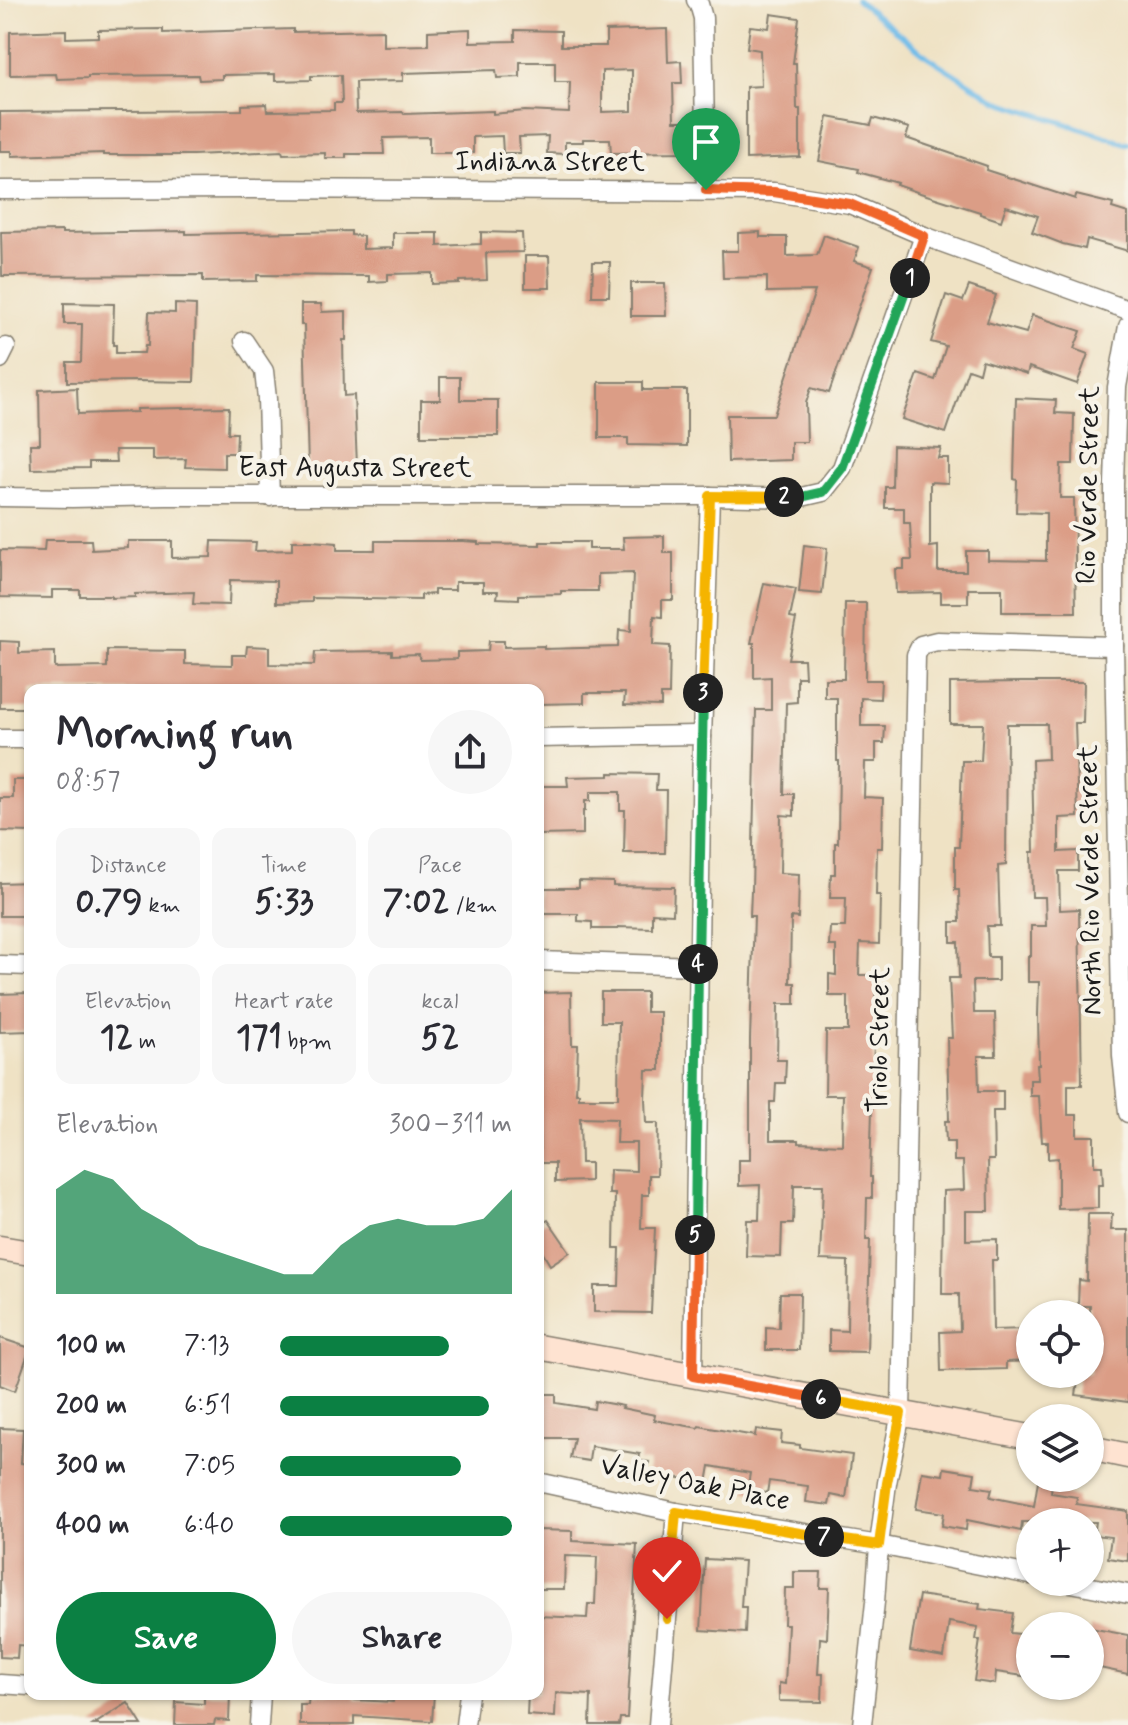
<!DOCTYPE html>
<meta charset="utf-8">
<style>
:root{--surface:#fff;--page:#f7f7f7;--text:#2b2b33;--muted:#7c7c81;--accent:#0b8043}
body{margin:0;font-family:Mynerve,sans-serif;background:var(--page);color:var(--text);height:100vh;display:flex;flex-direction:column;font-size:30px;white-space:nowrap}
*{box-sizing:border-box;margin:0}
p{font-size:26px;color:var(--muted)}
.icon{flex:none;width:44px;height:44px;fill:none;stroke:currentColor;stroke-width:2;stroke-linecap:round;stroke-linejoin:round}
.map{position:relative;flex:1;overflow:hidden}
.panel{position:absolute;left:24px;top:684px;width:520px;height:1016px;display:flex;flex-direction:column;background:var(--surface);border-radius:16px;box-shadow:0 2px 6px #0004}
.panel>*{flex:none}
.controls{position:absolute;left:1016px;top:1300px;display:grid;gap:16px}
.controls a{display:grid;place-items:center;width:88px;height:88px;border-radius:50%;background:var(--surface);box-shadow:0 2px 6px #0004;font-size:40px}
.pin{position:absolute;display:grid;place-items:center;width:68px;height:68px;color:#fff;margin:-82px -34px;border-radius:50% 50% 50% 0;rotate:-45deg;box-shadow:0 0 8px #0007}
.pin .icon{rotate:45deg}
.km{position:absolute;width:40px;height:40px;margin:-20px;border-radius:50%;background:#222;color:#fff;font-size:22px;line-height:40px;text-align:center}
.round{display:grid;place-items:center;flex:none;width:84px;height:84px;border-radius:42px;background:var(--page)}
.overview{display:flex;align-items:center;justify-content:space-between;height:136px;padding:0 32px}
h1{font-size:44px;font-weight:700;line-height:60px}
.stats{display:grid;grid-template-columns:repeat(3,1fr);gap:12px;height:136px;padding:8px 32px}
.stats div{display:grid;align-content:center;border-radius:16px;background:var(--page);text-align:center}
.stats b{font-size:34px;font-weight:700}
.stats small{font-size:22px;font-weight:400}
.stats p{font-size:22px}
.chart{height:224px;padding:16px 32px}
.chart p{display:flex;justify-content:space-between}
.chart svg{width:100%;height:144px;margin-top:8px;fill:var(--accent);opacity:.7}
.cta{display:flex;gap:16px;margin-top:auto;padding:16px 32px}
.cta a{flex:1;height:92px;border-radius:48px;background:var(--accent);color:#fff;font-size:32px;font-weight:700;line-height:92px;text-align:center}
.cta a+a{background:var(--page);color:var(--text)}
ul{padding:0 32px;list-style:none;font-size:26px}
li{display:grid;grid-template-columns:128px 96px 1fr;align-items:center;height:60px}
li i{height:20px;border-radius:10px;background:var(--accent)}
.map>svg:first-child{display:block}
</style>
<div class="map">
<svg width="1128" height="1725" viewBox="0 0 1128 1725">
<rect width="100%" height="100%" fill="#f7f3e8"/>
<filter id="ink" filterUnits="userSpaceOnUse"><feTurbulence type="fractalNoise" baseFrequency=".0125" numOctaves="2"/><feDisplacementMap in="SourceGraphic" scale="16" xChannelSelector="R" yChannelSelector="G"/><feConvolveMatrix kernelMatrix="1 2 1 2 8 2 1 2 1" color-interpolation-filters="sRGB"/></filter>
<filter id="wash" filterUnits="userSpaceOnUse"><feTurbulence type="fractalNoise" baseFrequency=".006" numOctaves="4" result="noise"/><feDisplacementMap in="SourceGraphic" scale="32" xChannelSelector="R" yChannelSelector="G"/><feGaussianBlur stdDeviation="1.8" result="paint"/><feColorMatrix in="noise" values="0 0 0 0 0 0 0 0 0 0 0 0 0 0 0 0 0 1.4 0 .05"/><feComposite in="paint" operator="in"/></filter>
<g filter="url(#wash)">
<rect width="100%" height="100%" fill="#efe2c4"/>
<g fill="none" stroke-linecap="round" stroke-linejoin="round">
<!-- stream -->
<polyline stroke="#70bce9" stroke-width="5" points="857,0 928,57 997,101 1128,144"/>
</g>
<g id="blocks">
<!-- building -->
<g fill="#db9d86" fill-rule="evenodd">
<polygon points="771,14 799,18 793,63 796,63 797,109 800,109 800,157 746,159 746,87 761,86 760,50 747,48 750,26 769,28"/>
<path d="M163 29V33L293 29V32L383 30V46L428 45V31L470 29V42L515 41V30L561 31V46H606V31L667 29 668 62 681 61 682 83H673L674 121H683V152L611 153 610 139H583V142H565V154L547 153 548 136 519 137 520 153H503L502 136 473 137V153H429V137L383 138 384 154H346V158H325V153L283 154 282 151 193 155H103V153L12 156V151H0V112L242 110V105L266 104 267 111 334 110V103H342L341 75 311 76V80L275 81V74L222 75V79L199 80 198 75 88 76V78L57 79 56 74 10 75V32L66 30V38L98 37V30ZM520 62H555V82H570L569 113 525 111 493 114V111L404 114 403 112 356 113 355 82 403 81V73L496 70 497 78 520 77ZM632 70V111L602 112V71Z"/>
<polygon points="828,117 871,125 873,118 909,128 906,138 987,166 986,170 1075,199 1076,195 1113,204 1112,208 1128,213 1128,251 1087,239 1085,249 1063,244 1032,232 1038,216 1006,206 1001,221 980,214 980,212 917,192 897,185 898,183 858,172 859,169 819,161"/>
<polygon points="62,231 62,233 186,231 186,234 351,231 351,235 363,236 363,249 393,248 393,233 438,233 438,246 481,244 481,232 522,233 523,252 486,253 487,280 459,281 459,283 432,284 432,273 388,274 388,281 369,282 369,276 257,275 257,281 203,282 203,275 2,276 1,232"/>
<polygon points="760,232 760,237 787,237 787,256 817,255 824,235 859,247 854,261 873,267 829,393 811,388 806,403 807,442 791,442 791,460 728,462 727,415 774,415 815,291 767,292 767,277 723,278 722,251 738,251 738,233"/>
<polygon points="525,256 549,256 550,288 525,288"/>
<polygon points="593,262 610,262 609,296 592,296"/>
<polygon points="631,283 665,283 666,316 631,316"/>
<polygon points="969,286 996,295 987,322 1026,333 1032,315 1081,331 1074,349 1088,354 1077,384 1029,367 1027,374 982,360 979,373 968,369 946,433 902,419 918,374 935,380 946,346 931,342 946,295 963,301"/>
<polygon points="64,303 114,304 113,345 116,345 116,353 144,353 145,346 148,346 149,312 175,313 175,304 196,305 194,382 137,381 67,382 67,362 81,362 82,324 64,324"/>
<polygon points="301,304 321,304 322,312 346,311 346,340 343,340 344,396 354,395 357,465 308,466 304,325 301,325"/>
<polygon points="440,377 460,377 460,400 498,400 498,436 421,436 421,400 440,400"/>
<polygon points="599,382 643,382 643,390 687,390 687,446 628,445 628,438 599,438"/>
<polygon points="77,388 78,414 137,412 137,409 229,407 228,433 237,433 236,453 224,453 224,468 185,467 186,459 153,460 153,450 115,450 116,462 89,462 89,468 31,469 30,444 40,444 39,390"/>
<polygon points="1016,398 1056,400 1055,413 1074,414 1073,464 1061,464 1060,498 1074,498 1076,612 1002,612 1002,589 968,589 968,603 941,603 941,592 896,593 895,569 904,569 904,560 912,560 910,523 904,523 904,508 885,508 885,487 892,487 893,446 941,448 938,458 948,458 948,483 930,482 930,547 938,546 938,571 966,571 966,551 988,551 988,560 1046,561 1046,513 1016,512 1017,480 1014,479"/>
<polygon points="664,536 664,553 673,553 673,600 662,600 662,617 654,616 653,645 670,646 669,695 661,695 661,706 624,705 625,693 584,693 584,703 538,704 538,690 30,690 30,708 0,708 0,641 19,642 19,653 55,652 55,668 107,667 107,650 185,651 185,664 232,665 232,655 246,655 247,646 269,647 269,664 314,665 315,652 392,651 392,655 419,654 420,660 457,659 457,652 488,651 489,641 504,641 504,647 544,646 544,649 618,647 619,630 631,631 633,573 598,574 598,591 561,591 561,594 519,595 519,599 497,598 498,591 483,591 483,582 455,582 455,590 434,590 434,594 421,595 421,600 312,598 312,602 276,603 276,581 230,580 229,605 193,604 194,592 135,594 135,597 111,598 111,596 80,596 80,590 52,590 52,598 0,597 0,550 44,551 45,540 91,540 92,550 128,548 128,541 172,541 172,558 211,557 212,541 256,542 255,551 292,550 292,541 311,541 337,543 337,550 375,550 375,541 463,541 478,542 478,544 540,545 540,542 589,542 589,549 624,549 623,537"/>
<polygon points="804,545 827,548 822,594 799,592"/>
<polygon points="764,583 796,589 790,618 796,619 788,659 804,659 805,677 797,677 797,702 786,703 784,794 794,794 794,816 781,815 780,873 799,874 798,918 791,917 790,983 795,983 795,1004 778,1004 777,1060 786,1060 785,1083 776,1083 775,1102 770,1102 770,1140 799,1140 799,1143 842,1145 843,1095 825,1095 826,1031 848,1031 848,996 829,996 829,974 836,975 836,946 829,946 830,927 845,927 846,898 830,898 831,874 835,874 835,843 838,843 839,761 837,761 837,698 825,698 825,679 844,679 845,603 866,603 865,680 881,680 880,699 861,698 861,726 885,726 884,743 876,743 876,762 865,762 864,797 883,798 882,848 877,848 876,895 880,895 879,944 860,943 859,975 876,975 870,1177 872,1177 872,1198 867,1198 866,1240 870,1240 867,1352 829,1351 829,1330 847,1331 848,1261 820,1260 823,1185 794,1185 793,1224 782,1224 781,1257 746,1256 747,1220 759,1220 760,1185 739,1186 739,1160 750,1160 750,1039 754,916 750,916 751,891 752,891 756,710 771,710 771,677 754,678 754,643 751,643"/>
<polygon points="1022,682 1084,682 1083,723 1075,723 1078,817 1059,818 1059,852 1078,851 1078,871 1059,871 1060,910 1079,909 1082,1085 1068,1085 1068,1115 1077,1115 1077,1136 1094,1136 1094,1166 1102,1166 1103,1185 1098,1185 1098,1208 1058,1209 1058,1158 1048,1159 1048,1142 1042,1142 1039,1096 1030,1096 1030,1080 1038,1080 1037,1065 1039,1065 1038,1016 1039,982 1028,982 1028,956 1031,956 1031,926 1046,926 1045,897 1032,897 1031,852 1034,852 1032,760 1048,759 1047,724 1007,724 1006,865 998,866 1000,926 987,926 988,957 998,957 998,981 973,981 974,1013 995,1013 996,1056 978,1056 979,1091 1003,1091 1003,1111 993,1111 994,1160 988,1160 989,1211 966,1211 966,1240 997,1239 997,1260 992,1260 993,1330 1030,1329 1030,1361 1006,1362 1006,1369 941,1371 940,1332 960,1331 959,1294 942,1294 943,1191 964,1190 963,1161 954,1161 954,1142 946,1142 945,1121 949,1121 947,1038 952,1038 949,978 959,978 958,942 951,942 951,922 960,922 959,890 955,890 955,847 959,847 962,761 981,761 983,724 950,724 950,683"/>
<polygon points="609,773 657,774 656,790 666,790 665,853 624,853 625,810 620,810 620,792 590,792 590,801 585,801 585,811 583,811 583,834 538,835 538,786 568,786 567,777 609,776"/>
<polygon points="13,780 30,780 30,832 0,831 0,798 13,798"/>
<polygon points="579,881 613,882 613,886 674,887 673,914 652,913 652,928 618,927 618,929 592,929 592,922 578,921 578,914 538,914 538,888 579,888"/>
<polygon points="30,882 30,916 0,916 0,883"/>
<polygon points="571,992 572,1045 578,1045 576,1093 579,1093 579,1098 618,1098 619,1022 601,1022 601,992 646,992 646,1012 660,1012 660,1070 646,1070 645,1099 646,1123 658,1123 657,1175 649,1175 649,1195 642,1195 641,1228 655,1228 651,1313 594,1312 594,1286 619,1286 620,1248 614,1248 615,1194 609,1194 610,1170 636,1171 636,1143 616,1143 617,1119 580,1118 581,1163 590,1163 590,1181 555,1182 555,1163 540,1163 538,1094 540,1094 541,1065 538,1065 538,993"/>
<polygon points="30,993 30,1031 0,1032 0,994"/>
<polygon points="1088,1214 1112,1214 1111,1230 1128,1230 1128,1402 1076,1395 1079,1374 1090,1374 1090,1306 1078,1306 1079,1280 1087,1281"/>
<polygon points="548,1220 570,1252 550,1265 538,1245 538,1226"/>
<polygon points="780,1293 800,1293 799,1350 766,1350 766,1327 779,1328"/>
<polygon points="0,1338 30,1348 15,1391 0,1385"/>
<polygon points="538,1394 556,1394 556,1403 594,1409 595,1401 623,1406 622,1408 655,1415 654,1420 698,1428 699,1426 755,1436 756,1429 782,1432 781,1443 800,1445 800,1448 852,1455 846,1498 831,1495 829,1505 806,1502 808,1486 769,1481 767,1493 747,1491 750,1473 710,1466 707,1483 647,1472 649,1462 639,1461 640,1454 591,1446 589,1461 570,1458 574,1438 538,1438"/>
<polygon points="0,1428 23,1429 21,1463 30,1464 30,1585 27,1585 26,1615 30,1616 30,1627 28,1646 18,1645 17,1658 0,1657"/>
<polygon points="944,1468 975,1473 973,1486 992,1489 990,1497 1034,1506 1038,1481 1052,1483 1051,1493 1077,1497 1076,1504 1128,1511 1128,1561 1108,1558 1111,1537 1094,1535 1096,1522 1022,1522 1021,1531 967,1520 966,1530 942,1526 944,1513 916,1509 922,1472 943,1475"/>
<polygon points="538,1530 572,1531 572,1541 637,1544 627,1718 620,1718 619,1725 590,1725 591,1695 556,1693 555,1717 527,1715 528,1694 538,1694 538,1616 587,1618 588,1604 595,1604 597,1557 565,1556 564,1589 538,1589"/>
<polygon points="705,1559 744,1561 741,1607 746,1607 745,1633 701,1630"/>
<polygon points="794,1572 821,1572 820,1588 829,1588 827,1639 820,1638 818,1674 823,1674 822,1702 779,1701 779,1683 785,1684 788,1624 784,1624 785,1588 794,1588"/>
<polygon points="919,1595 980,1604 979,1609 1013,1613 1010,1633 1020,1634 1019,1639 1030,1640 1030,1677 996,1672 995,1684 974,1681 980,1640 976,1640 978,1627 949,1622 944,1657 910,1651"/>
<polygon points="1090,1628 1128,1635 1128,1674 1090,1666"/>
<polygon points="204,1694 230,1694 229,1721 215,1720 214,1725 175,1725 176,1702 204,1704"/>
<polygon points="309,1694 355,1694 355,1700 393,1702 394,1694 434,1694 432,1721 354,1716 354,1725 300,1725 300,1705 308,1705"/>
<polygon points="128,1703 142,1725 93,1725"/>
</g>
</g>
</g>
<g filter="url(#ink)">
<use href="#blocks" fill-opacity="0" stroke="#867f70" stroke-width="2"/>
<g fill="none" stroke-linecap="round" stroke-linejoin="round">
<defs>
<g id="street">
<polyline points="696,0 699,4 703,18 706,190"/>
<polyline points="0,190 244,189 774,192 850,204 924,236 1128,310"/>
<polyline points="1128,326 1117,387 1114,484 1114,646 1122,1056 1128,1113"/>
<polyline points="244,341 264,371 267,399 270,497"/>
<polyline points="0,359 6,347"/>
<polyline points="0,497 72,498 166,496 710,496 797,498 823,492 842,468 924,236"/>
<polyline points="538,738 695,735 702,737"/>
<polyline points="0,739 30,739"/>
<polyline points="538,961 698,966"/>
<polyline points="0,965 30,966"/>
<polyline points="693,1376 702,737 710,496"/>
<polyline points="538,1482 676,1512 879,1545 1030,1575"/>
<polyline points="1066,1582 1128,1594"/>
<polyline points="0,1684 30,1686"/>
<polyline points="259,1725 261,1694"/>
<polyline points="465,1725 469,1694"/>
<polyline points="658,1725 676,1512"/>
<polyline points="862,1725 875,1602 879,1545 887,1483 901,1413 916,655 921,645 937,641 1114,646"/>
</g>
<g id="secondary">
<polyline points="0,1248 30,1253"/>
<polyline points="538,1347 1030,1437"/>
<polyline points="1090,1448 1128,1456"/>
</g>
</defs>
<!-- street casing -->
<use href="#street" stroke="#867f70" stroke-width="21"/>
<!-- secondary casing -->
<use href="#secondary" stroke="#867f70" stroke-width="27"/>
<!-- street -->
<use href="#street" stroke="#fff" stroke-width="18"/>
<!-- secondary -->
<use href="#secondary" stroke="#fee3d1" stroke-width="24"/>
</g>
</g>
<g fill="none" stroke-linecap="round" stroke-linejoin="round" filter="url(#ink)">
<defs>
<polyline id="split-1" points="706,190 774,192 850,204 924,236 910,278"/>
<polyline id="split-2" points="784,497 797,498 823,492 842,468 910,278"/>
<polyline id="split-3" points="703,693 710,496 784,497"/>
<polyline id="split-4" points="698,964 703,693"/>
<polyline id="split-5" points="695,1235 698,964"/>
<polyline id="split-6" points="695,1235 693,1376 821,1399"/>
<polyline id="split-7" points="821,1399 901,1413 887,1483 879,1545 824,1537"/>
<polyline id="split-8" points="667,1619 676,1512 824,1537"/>
</defs>
<!-- split-1 casing -->
<use href="#split-1" stroke="#fff" stroke-width="16"/>
<!-- split-2 casing -->
<use href="#split-2" stroke="#fff" stroke-width="16"/>
<!-- split-3 casing -->
<use href="#split-3" stroke="#fff" stroke-width="16"/>
<!-- split-4 casing -->
<use href="#split-4" stroke="#fff" stroke-width="16"/>
<!-- split-5 casing -->
<use href="#split-5" stroke="#fff" stroke-width="16"/>
<!-- split-6 casing -->
<use href="#split-6" stroke="#fff" stroke-width="16"/>
<!-- split-7 casing -->
<use href="#split-7" stroke="#fff" stroke-width="16"/>
<!-- split-8 casing -->
<use href="#split-8" stroke="#fff" stroke-width="16"/>
<!-- split-1 -->
<use href="#split-1" stroke="#f0652b" stroke-width="10"/>
<!-- split-2 -->
<use href="#split-2" stroke="#22a559" stroke-width="10"/>
<!-- split-3 -->
<use href="#split-3" stroke="#f5b400" stroke-width="10"/>
<!-- split-4 -->
<use href="#split-4" stroke="#22a559" stroke-width="10"/>
<!-- split-5 -->
<use href="#split-5" stroke="#22a559" stroke-width="10"/>
<!-- split-6 -->
<use href="#split-6" stroke="#f0652b" stroke-width="10"/>
<!-- split-7 -->
<use href="#split-7" stroke="#f5b400" stroke-width="10"/>
<!-- split-8 -->
<use href="#split-8" stroke="#f5b400" stroke-width="10"/>
</g>
<g text-anchor="middle" dominant-baseline="central" stroke-width="8" stroke-linejoin="round" paint-order="stroke">
<!-- street labels -->
<g font-size="28" fill="#1c1c1c" stroke="#f7f3e8">
<text x="550" y="162">Indiana Street</text>
<text x="355" y="468">East Augusta Street</text>
<text transform="translate(1089 485) rotate(-89)">Rio Verde Street</text>
<text transform="translate(1091 880) rotate(-91)">North Rio Verde Street</text>
<text transform="translate(880 1040) rotate(-89)">Triolo Street</text>
<text transform="translate(695 1484) rotate(11)">Valley Oak Place</text>
</g>
</g>
</svg>
<div class="controls">
<a><svg class="icon" aria-label="locate" viewBox="0 0 24 24"><circle cx="12" cy="12" r="6"/><path d="M12 2v4M12 18v4M2 12h4M18 12h4"/></svg></a>
<a><svg class="icon" aria-label="layers" viewBox="0 0 24 24"><path d="M12 4l9 5-9 5-9-5zM3 14l9 5 9-5"/></svg></a>
<a>+</a>
<a>−</a>
</div>
<div class="pin" style="left:706px;top:190px;background:#1e9e55"><svg class="icon" aria-label="arrive" viewBox="0 0 24 24"><path d="M6 21V4h12l-3 4 3 4H6"/></svg></div>
<div class="pin" style="left:667px;top:1619px;background:#d93025"><svg class="icon" aria-label="check" viewBox="0 0 24 24"><path d="M5 12l5 5 9-10"/></svg></div>
<b class="km" style="left:910px;top:278px">1</b>
<b class="km" style="left:784px;top:497px">2</b>
<b class="km" style="left:703px;top:693px">3</b>
<b class="km" style="left:698px;top:964px">4</b>
<b class="km" style="left:695px;top:1235px">5</b>
<b class="km" style="left:821px;top:1399px">6</b>
<b class="km" style="left:824px;top:1537px">7</b>
<section class="panel">
<div class="overview"><div><h1>Morning run</h1><p>08:57</p></div><a class="round"><svg class="icon" aria-label="share" viewBox="0 0 24 24"><path d="M12 15V3M7 8l5-5 5 5M5 13v7h14v-7"/></svg></a></div>
<div class="stats">
<div><p>Distance</p><b>0.79<small> km</small></b></div>
<div><p>Time</p><b>5:33</b></div>
<div><p>Pace</p><b>7:02<small> /km</small></b></div>
</div>
<div class="stats">
<div><p>Elevation</p><b>12<small> m</small></b></div>
<div><p>Heart rate</p><b>171<small> bpm</small></b></div>
<div><p>kcal</p><b>52</b></div>
</div>
<div class="chart"><p><span>Elevation</span>300–311 m</p>
<svg viewBox="0 0 160 44" preserveAspectRatio="none"><path d="M0 44V12L10 6L20 9L30 18L40 23L50 29L60 32L70 35L80 38L90 38L100 29L110 23L120 21L130 23L140 23L150 21L160 12V44z"/></svg>
</div>
<ul>
<li><b>100 m</b>7:13<i style="width:73%"></i></li>
<li><b>200 m</b>6:51<i style="width:90%"></i></li>
<li><b>300 m</b>7:05<i style="width:78%"></i></li>
<li><b>400 m</b>6:40<i style="width:100%"></i></li>
</ul>
<div class="cta"><a>Save</a><a>Share</a></div>
</section>
</div>
